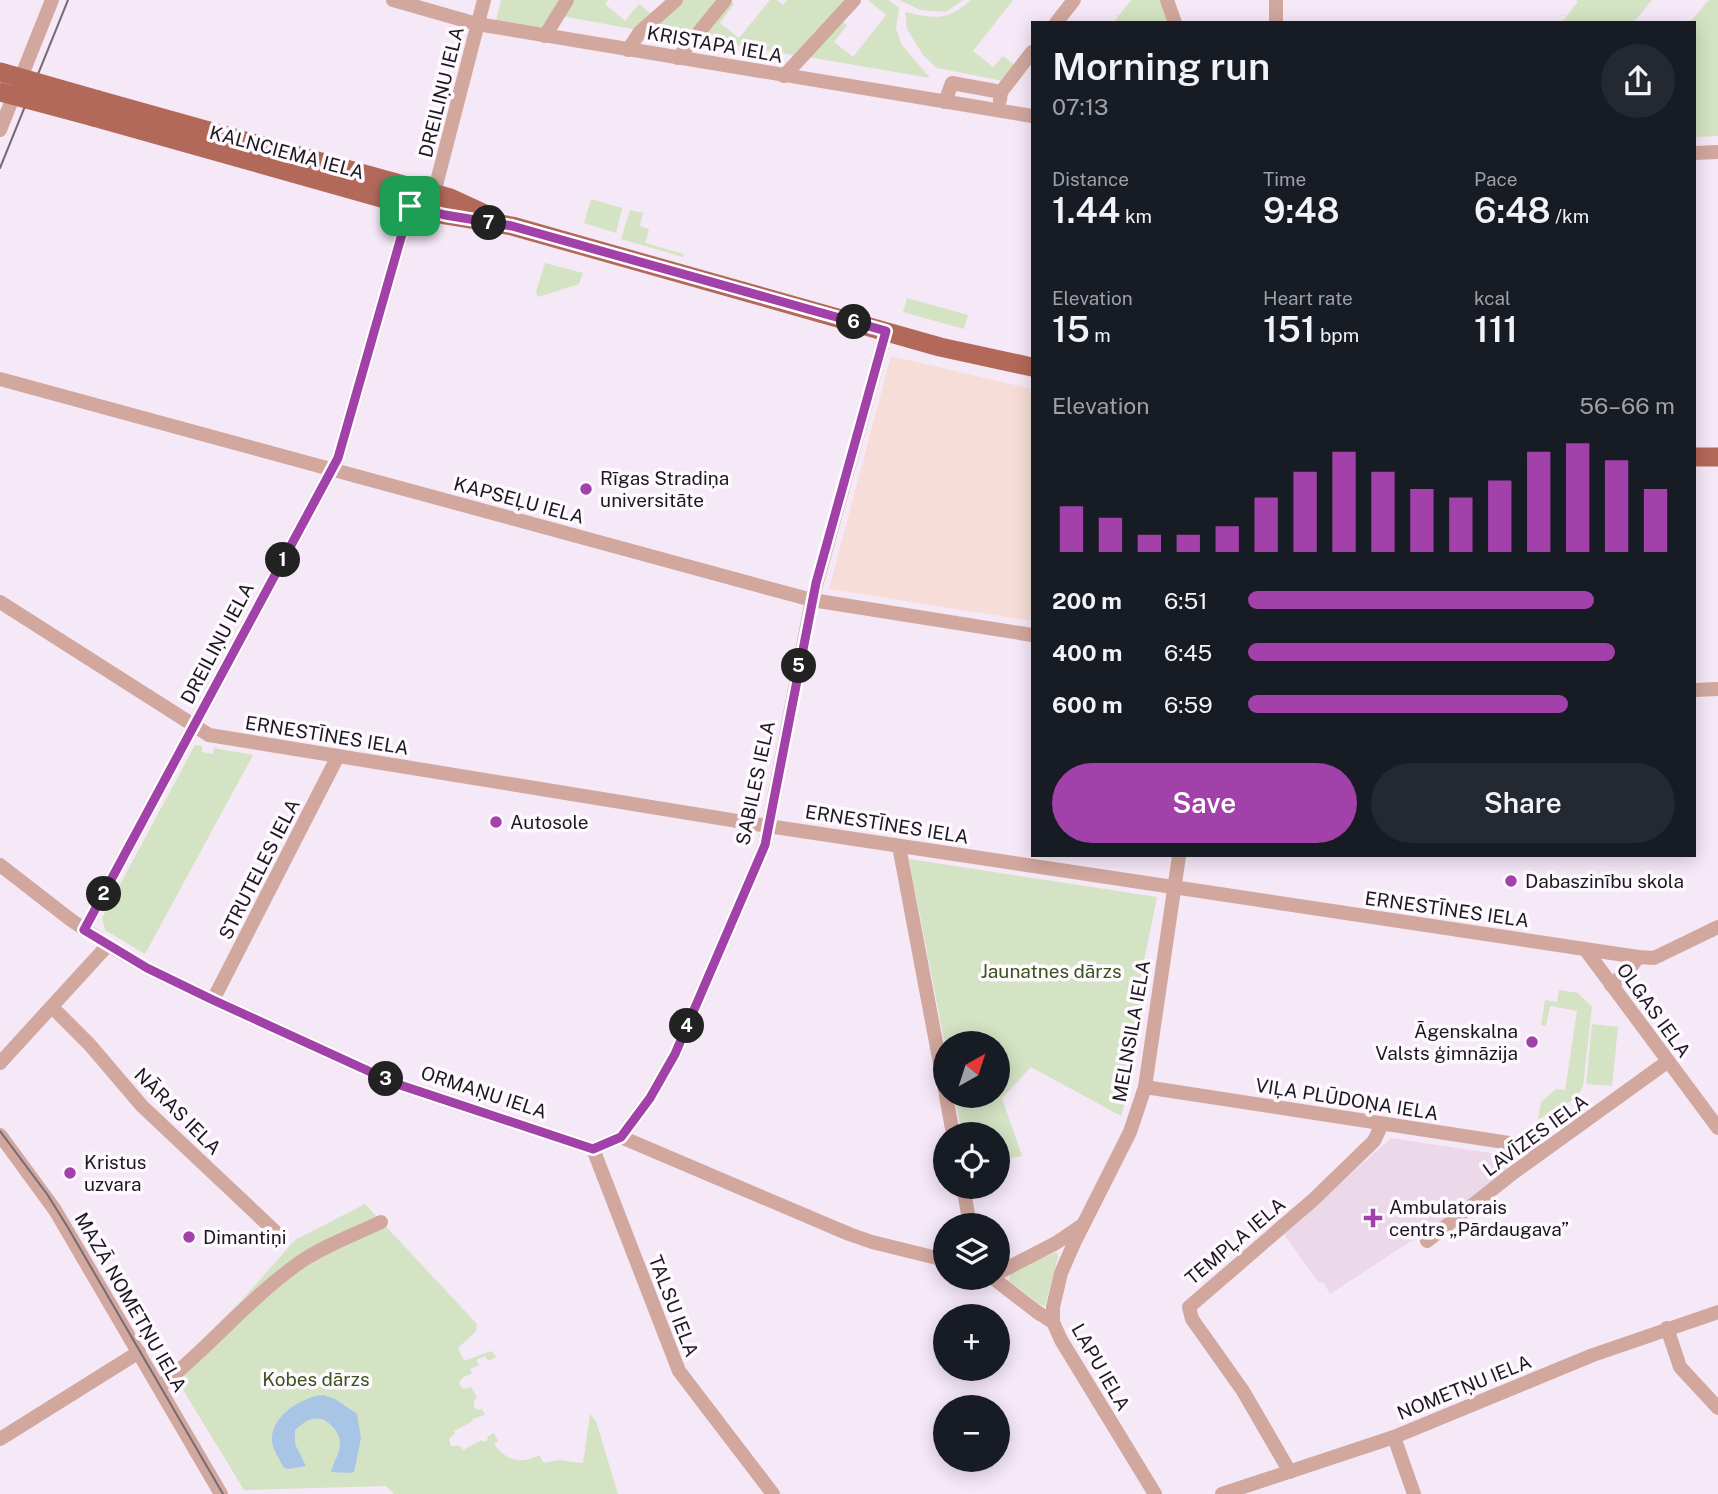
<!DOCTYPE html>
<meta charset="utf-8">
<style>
:root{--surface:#171b24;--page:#242831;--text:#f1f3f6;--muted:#9ea1a6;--accent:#a141a9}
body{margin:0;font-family:"Public Sans",sans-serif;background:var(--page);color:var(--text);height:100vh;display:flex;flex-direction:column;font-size:26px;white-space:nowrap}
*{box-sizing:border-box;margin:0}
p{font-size:23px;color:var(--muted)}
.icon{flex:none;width:38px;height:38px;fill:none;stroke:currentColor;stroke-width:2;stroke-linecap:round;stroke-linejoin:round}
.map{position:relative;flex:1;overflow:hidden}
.panel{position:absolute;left:1031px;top:21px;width:665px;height:836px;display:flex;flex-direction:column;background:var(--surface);border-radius:0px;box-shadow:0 4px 18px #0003}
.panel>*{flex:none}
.needle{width:46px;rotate:39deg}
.fabs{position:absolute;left:933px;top:1031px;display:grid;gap:14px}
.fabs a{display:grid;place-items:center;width:77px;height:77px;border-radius:50%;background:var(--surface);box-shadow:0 4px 18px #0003;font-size:35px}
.pin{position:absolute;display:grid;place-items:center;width:60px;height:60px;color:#fff;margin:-30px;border-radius:14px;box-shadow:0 4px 10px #0006}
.km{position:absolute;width:35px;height:35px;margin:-18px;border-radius:50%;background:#222;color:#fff;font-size:19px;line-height:35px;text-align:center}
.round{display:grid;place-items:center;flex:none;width:74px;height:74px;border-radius:37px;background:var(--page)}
.head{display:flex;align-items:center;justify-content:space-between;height:119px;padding:0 21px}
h1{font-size:38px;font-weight:600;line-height:52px}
.stats{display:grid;grid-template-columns:repeat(3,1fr);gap:10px;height:119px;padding:7px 21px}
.stats div{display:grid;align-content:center}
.stats b{font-size:35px;font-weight:600}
.stats small{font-size:19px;font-weight:400}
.stats p{font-size:19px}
.chart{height:196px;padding:14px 21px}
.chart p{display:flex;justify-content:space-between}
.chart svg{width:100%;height:126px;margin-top:7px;stroke:var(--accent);stroke-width:6}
.cta{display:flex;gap:14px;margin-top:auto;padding:14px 21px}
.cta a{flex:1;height:80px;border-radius:42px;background:var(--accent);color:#fff;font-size:28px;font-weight:600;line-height:80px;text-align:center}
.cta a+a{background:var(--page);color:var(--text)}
ul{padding:0 21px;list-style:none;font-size:23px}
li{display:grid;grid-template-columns:112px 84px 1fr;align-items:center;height:52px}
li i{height:18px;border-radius:9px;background:var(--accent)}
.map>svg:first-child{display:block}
</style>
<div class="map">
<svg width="1718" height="1494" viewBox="0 0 1718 1494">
<rect width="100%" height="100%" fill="#f5e8f7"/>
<!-- industrial -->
<polygon fill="#f7ddd7" points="891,356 1032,389 1032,621 829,589"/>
<!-- medical -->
<polygon fill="#ebd9ea" points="1391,1138 1516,1157 1516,1163 1423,1236 1408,1243 1330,1294 1323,1282 1319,1283 1284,1234"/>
<!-- green -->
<g fill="#d4e3c4">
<polygon points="501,0 563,0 545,28 496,21"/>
<polygon points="572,0 608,0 605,4 625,21 639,4 651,14 638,30 562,16"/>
<polygon points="682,0 722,0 690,39 646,31"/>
<polygon points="770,0 777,0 783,5 787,0 849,0 797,56 700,38 730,1 734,4 720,23 739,38"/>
<polygon points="868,0 888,0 899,8 896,29 902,45 930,78 808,57 841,20 847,25 834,42 853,57 886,15"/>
<polygon points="899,0 963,0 946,12 920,10"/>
<path d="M971 0H1013L973 51 993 67 1003 56 1016 66 1003 81 937 68 923 55 907 29 905 12C934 19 948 21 971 0Z"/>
<polygon points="1131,0 1163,0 1168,23 1113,23"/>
<polygon points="1576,0 1652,0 1633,23 1561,23 1578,2"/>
<polygon points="1709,0 1718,0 1718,136 1694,137 1694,23 1689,23"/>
<polygon points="591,199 622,208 616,233 584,223"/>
<polygon points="630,210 643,213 640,226 649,229 645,243 684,254 683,257 621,239"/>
<polygon points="545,263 583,273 579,284 538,297 536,292"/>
<polygon points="907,298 968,315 964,329 903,312"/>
<polygon points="195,745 202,746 202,752 213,754 214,748 253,755 145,954 105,930 102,918"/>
<polygon points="909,859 1157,897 1139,985 1144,998 1131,1083 1121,1116 1031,1067 1002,1098 1022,1156 998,1161 998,1134 962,1134 955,1096 998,1096 998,1043 945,1043 945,1045"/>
<polygon points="1559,990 1578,993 1592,1007 1583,1086 1576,1098 1538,1120 1541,1102 1556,1089 1565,1090 1577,1011 1550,1006 1546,1026 1541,1025 1545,1000 1557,1002"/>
<polygon points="1592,1024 1618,1027 1612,1086 1586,1084"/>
<path d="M365 1204 477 1324 476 1331 458 1348 464 1361 491 1351 497 1357 488 1361 485 1356 476 1360 479 1365 470 1369 472 1373 462 1378 459 1383 463 1389 471 1387 477 1398 474 1400V1408L479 1410 482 1409 485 1415 472 1419 473 1421 454 1431 455 1434 449 1439 451 1446H460L463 1450 482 1440 483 1442 488 1440 487 1437 494 1433 498 1441 494 1444C500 1453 511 1462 524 1460 530 1460 533 1456 540 1456L544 1463 558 1460 583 1463 590 1414 596 1421 618 1494H394L386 1486 244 1490 171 1370 242 1300 295 1240Z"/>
<polygon points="1057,1252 1058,1257 1045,1306 1039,1304 1009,1281 1010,1274 1025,1265"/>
</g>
<!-- water -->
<path fill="#a8c5e5" d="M323 1395 335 1399 357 1414 361 1438 354 1472 349 1473 331 1472C333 1463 340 1453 340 1444 340 1438 338 1433 334 1428 321 1413 309 1417 295 1430V1444L306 1466 288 1469 284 1468C280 1460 273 1450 272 1441 270 1417 301 1397 323 1395Z"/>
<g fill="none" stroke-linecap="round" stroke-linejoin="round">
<!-- minor -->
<g stroke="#d1a79e" stroke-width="14">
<polyline points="393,0 477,24 1032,116"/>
<polyline points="1167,0 1175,23"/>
<polyline points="1056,23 1074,0"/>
<polyline points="1276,23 1276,0"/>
<polyline points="545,36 567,0"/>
<polyline points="628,50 640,32 676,0"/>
<polyline points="678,58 725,0"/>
<polyline points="784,76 854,0"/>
<polyline points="1000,100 1001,92 1032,52"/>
<polyline points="945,102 952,83 1001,92"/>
<polyline points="0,130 52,0"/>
<polyline points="1694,153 1718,152"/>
<polyline points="434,193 484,0"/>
<polyline points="0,379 812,600 1032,635"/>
<polyline points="0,602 209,735 768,826 1638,957 1654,958 1718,927"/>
<polyline points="1694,690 1718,689"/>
<polyline points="899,846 945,1090"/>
<polyline points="0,865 71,920 108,945 147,968 213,1000 397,1084 593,1149 621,1137 849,1234 872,1242 945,1260"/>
<polyline points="84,930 338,458 410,206"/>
<polyline points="1585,949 1718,1128"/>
<polyline points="1611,985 1629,970 1638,957"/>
<polyline points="213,1000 338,756"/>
<polyline points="52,1007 90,1045 142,1106 281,1237"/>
<polyline points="0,1063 108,945"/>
<polyline points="1145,1087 1529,1146 1542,1152"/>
<polyline points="946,1096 953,1134"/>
<polyline points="0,1135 55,1210 221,1494"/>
<polyline points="621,1137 650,1098 675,1054 765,845 812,600 886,331"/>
<polyline points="593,1149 679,1371 773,1494"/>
<polyline points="963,1186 970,1225"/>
<polyline points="1427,1241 1513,1173 1667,1062"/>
<polyline points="998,1273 1056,1243 1081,1226"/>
<polyline points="993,1278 1037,1312 1053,1322"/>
<polyline points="1667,1328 1680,1367 1718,1408"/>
<path d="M159 1387C208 1349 248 1299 299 1263 323 1246 354 1235 381 1222"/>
<polyline points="1394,1437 1414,1494"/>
<polyline points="0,1439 139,1352"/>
<polyline points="1290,1472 1243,1391 1192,1319 1189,1307 1313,1200 1374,1141 1382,1124"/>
<polyline points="1155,1494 1061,1340 1053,1322 1053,1307 1061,1273 1075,1241 1130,1132 1145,1087 1179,856"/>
<polyline points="1222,1494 1394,1437 1593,1355 1718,1312"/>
</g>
<!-- major -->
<g stroke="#b3695a" stroke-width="19">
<polyline points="98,100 450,198 489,216"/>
<polyline points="94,117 410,206 445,215 512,226 940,347 1032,367"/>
<polyline points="1694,457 1718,457"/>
</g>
<!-- tram -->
<g stroke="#746c75" stroke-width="2">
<polyline points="0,168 68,0"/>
<polyline points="0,1131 47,1194 67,1226 223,1494"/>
</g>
<!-- major-bridge -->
<g stroke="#b3695a" stroke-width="19">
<polyline points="0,72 98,100"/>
<polyline points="0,92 94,117"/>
</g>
</g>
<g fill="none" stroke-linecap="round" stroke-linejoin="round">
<defs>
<polygon id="route" points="410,206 445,215 512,226 886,331 816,583 765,845 675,1054 650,1098 621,1137 593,1149 397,1084 213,1000 147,968 84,930 338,458"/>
</defs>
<!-- route casing -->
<use href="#route" stroke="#fff" stroke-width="14"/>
<!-- route -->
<use href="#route" stroke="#a141a9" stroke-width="9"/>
</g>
<!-- markers -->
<g fill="#a141a9" stroke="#fef9ff" stroke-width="2.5">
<circle cx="586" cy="489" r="7"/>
<circle cx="496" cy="822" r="7"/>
<circle cx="1511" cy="881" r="7"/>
<circle cx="1532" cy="1042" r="7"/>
<circle cx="70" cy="1173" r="7"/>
<path d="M1369.5 1207.5h7v7h7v7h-7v7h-7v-7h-7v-7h7z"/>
<circle cx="189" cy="1237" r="7"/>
</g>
<g text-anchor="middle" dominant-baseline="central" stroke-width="7" stroke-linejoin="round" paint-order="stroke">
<!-- street labels -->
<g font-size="19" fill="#1c181d" stroke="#fef9ff">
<text transform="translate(715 44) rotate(10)">KRISTAPA IELA</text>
<text transform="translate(441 92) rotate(-76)">DREILIŅU IELA</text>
<text transform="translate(287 152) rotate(15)">KALNCIEMA IELA</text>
<text transform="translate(519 500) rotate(15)">KAPSEĻU IELA</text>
<text transform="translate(217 643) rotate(-62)">DREILIŅU IELA</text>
<text transform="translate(327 735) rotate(9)">ERNESTĪNES IELA</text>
<text transform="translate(755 783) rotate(-78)">SABILES IELA</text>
<text transform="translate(887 824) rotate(9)">ERNESTĪNES IELA</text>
<text transform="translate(259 869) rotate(-63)">STRUTELES IELA</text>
<text transform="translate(1447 909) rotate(8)">ERNESTĪNES IELA</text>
<text transform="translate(1654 1010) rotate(54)">OLGAS IELA</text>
<text transform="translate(1131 1031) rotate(-80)">MELNSILA IELA</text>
<text transform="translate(484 1092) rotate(18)">ORMAŅU IELA</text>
<text transform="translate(1347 1099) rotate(9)">VIĻA PLŪDOŅA IELA</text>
<text transform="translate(178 1111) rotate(45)">NĀRAS IELA</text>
<text transform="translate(1535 1135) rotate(-36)">LAVĪZES IELA</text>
<text transform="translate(1235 1241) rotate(-40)">TEMPĻA IELA</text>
<text transform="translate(131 1302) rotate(60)">MAZĀ NOMETŅU IELA</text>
<text transform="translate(674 1306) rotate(69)">TALSU IELA</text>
<text transform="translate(1101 1367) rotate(60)">LAPU IELA</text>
<text transform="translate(1464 1387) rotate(-22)">NOMETŅU IELA</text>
</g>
<!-- poi labels -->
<g font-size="19" fill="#1c181d" stroke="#fef9ff" text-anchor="start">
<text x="600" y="478">Rīgas Stradiņa<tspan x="600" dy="22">universitāte</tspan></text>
<text x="510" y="822">Autosole</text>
<text x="1525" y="881">Dabaszinību skola</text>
<text x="1518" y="1031" text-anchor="end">Āgenskalna<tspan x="1518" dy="22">Valsts ģimnāzija</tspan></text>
<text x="84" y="1162">Kristus<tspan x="84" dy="22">uzvara</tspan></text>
<text x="1389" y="1207">Ambulatorais<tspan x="1389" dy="22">centrs „Pārdaugava”</tspan></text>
<text x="203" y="1237">Dimantiņi</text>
</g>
<!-- park labels -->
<g font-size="19" fill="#3c531c" stroke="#fef9ff">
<text x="1051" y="971">Jaunatnes dārzs</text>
<text x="316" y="1379">Kobes dārzs</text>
</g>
</g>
</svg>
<div class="fabs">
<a><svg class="needle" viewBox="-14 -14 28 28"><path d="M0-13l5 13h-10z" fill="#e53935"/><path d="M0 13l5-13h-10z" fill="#9ea1a6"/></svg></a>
<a><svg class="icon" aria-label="locate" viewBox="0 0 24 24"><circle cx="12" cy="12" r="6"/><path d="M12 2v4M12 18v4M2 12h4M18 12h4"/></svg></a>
<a><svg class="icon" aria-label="layers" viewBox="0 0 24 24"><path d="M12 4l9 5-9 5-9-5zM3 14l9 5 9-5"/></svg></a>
<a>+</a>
<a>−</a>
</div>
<div class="pin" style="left:410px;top:206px;background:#1e9e55"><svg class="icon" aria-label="arrive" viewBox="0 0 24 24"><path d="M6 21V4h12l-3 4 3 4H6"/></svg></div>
<b class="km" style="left:283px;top:560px">1</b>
<b class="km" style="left:104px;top:894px">2</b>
<b class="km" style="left:386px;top:1079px">3</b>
<b class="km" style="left:687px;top:1026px">4</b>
<b class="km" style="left:799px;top:666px">5</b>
<b class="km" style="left:854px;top:322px">6</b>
<b class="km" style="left:489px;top:223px">7</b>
<section class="panel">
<div class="head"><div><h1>Morning run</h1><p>07:13</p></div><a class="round"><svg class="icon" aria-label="share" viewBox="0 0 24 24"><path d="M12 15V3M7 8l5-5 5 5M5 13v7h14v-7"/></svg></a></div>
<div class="stats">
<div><p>Distance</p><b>1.44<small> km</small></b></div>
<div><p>Time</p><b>9:48</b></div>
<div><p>Pace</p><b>6:48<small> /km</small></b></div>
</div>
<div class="stats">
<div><p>Elevation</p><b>15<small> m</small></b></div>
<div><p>Heart rate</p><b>151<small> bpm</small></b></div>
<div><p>kcal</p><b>111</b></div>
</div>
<div class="chart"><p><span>Elevation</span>56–66 m</p>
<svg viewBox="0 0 160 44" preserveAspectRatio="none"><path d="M5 44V28M15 44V32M25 44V38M35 44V38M45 44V35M55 44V25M65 44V16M75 44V9M85 44V16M95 44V22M105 44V25M115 44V19M125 44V9M135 44V6M145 44V12M155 44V22"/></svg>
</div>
<ul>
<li><b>200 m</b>6:51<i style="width:81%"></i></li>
<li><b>400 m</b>6:45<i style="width:86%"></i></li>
<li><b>600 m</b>6:59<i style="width:75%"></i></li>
</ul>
<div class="cta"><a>Save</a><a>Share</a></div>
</section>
</div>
